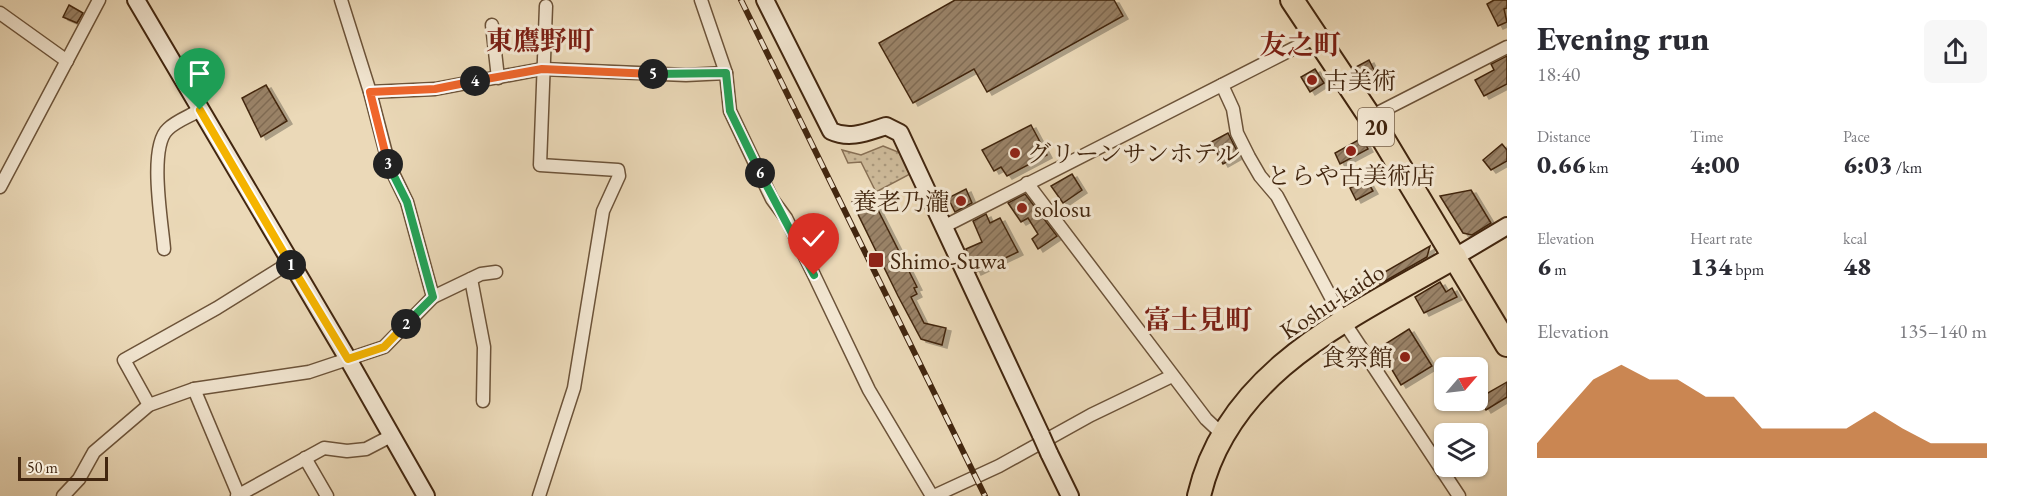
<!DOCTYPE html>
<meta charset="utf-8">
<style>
:root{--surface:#fff;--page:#f7f7f7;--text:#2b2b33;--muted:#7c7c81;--accent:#b45309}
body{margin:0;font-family:"EB Garamond","Noto Serif JP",serif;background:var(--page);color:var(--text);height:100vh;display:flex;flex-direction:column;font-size:22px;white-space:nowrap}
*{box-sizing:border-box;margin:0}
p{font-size:20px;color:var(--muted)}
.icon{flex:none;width:33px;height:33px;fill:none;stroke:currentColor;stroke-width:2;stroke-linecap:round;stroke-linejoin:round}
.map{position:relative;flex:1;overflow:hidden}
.drawer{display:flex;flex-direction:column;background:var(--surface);width:510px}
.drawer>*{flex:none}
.needle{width:39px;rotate:62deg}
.tools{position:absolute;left:1434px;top:357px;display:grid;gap:12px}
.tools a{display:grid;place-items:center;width:54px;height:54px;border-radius:9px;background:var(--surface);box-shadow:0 2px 4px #0004;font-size:30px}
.scale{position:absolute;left:18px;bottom:15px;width:90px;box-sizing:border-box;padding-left:6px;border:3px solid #42260f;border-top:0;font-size:16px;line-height:21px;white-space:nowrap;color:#42260f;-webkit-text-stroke:4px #f2e6d1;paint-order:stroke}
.pin{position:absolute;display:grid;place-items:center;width:51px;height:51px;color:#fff;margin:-62px -26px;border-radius:50% 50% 50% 0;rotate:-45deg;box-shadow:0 0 6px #0007}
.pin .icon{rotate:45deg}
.km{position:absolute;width:30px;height:30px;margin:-15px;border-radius:50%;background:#222;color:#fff;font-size:16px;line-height:30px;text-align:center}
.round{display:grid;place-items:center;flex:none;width:63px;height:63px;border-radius:9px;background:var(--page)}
.head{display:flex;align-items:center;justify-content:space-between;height:102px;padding:0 30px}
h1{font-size:33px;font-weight:800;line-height:45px}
.figures{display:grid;grid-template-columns:repeat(3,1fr);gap:9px;height:102px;padding:6px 30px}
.figures div{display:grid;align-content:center}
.figures b{font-size:26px;font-weight:800}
.figures small{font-size:16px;font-weight:400}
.figures p{font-size:16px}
.chart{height:168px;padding:12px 30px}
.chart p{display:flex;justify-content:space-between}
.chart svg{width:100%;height:108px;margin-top:6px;fill:var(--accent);opacity:.7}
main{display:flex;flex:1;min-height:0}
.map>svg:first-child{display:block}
</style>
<main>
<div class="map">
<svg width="1507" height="496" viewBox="0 0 1507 496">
<defs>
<pattern id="grass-dots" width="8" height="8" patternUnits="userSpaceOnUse" patternTransform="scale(1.5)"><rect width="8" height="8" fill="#cebb9b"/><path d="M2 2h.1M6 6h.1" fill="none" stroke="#a9987d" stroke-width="1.8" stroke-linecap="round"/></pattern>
<pattern id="building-hatch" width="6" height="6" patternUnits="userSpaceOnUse" patternTransform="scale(1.5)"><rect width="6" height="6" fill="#9a8367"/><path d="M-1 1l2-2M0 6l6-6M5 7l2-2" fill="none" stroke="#7f6b53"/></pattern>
<filter id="shadow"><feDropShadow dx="5" dy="3" stdDeviation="0" flood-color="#0004"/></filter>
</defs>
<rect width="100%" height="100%" fill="#ebd9b8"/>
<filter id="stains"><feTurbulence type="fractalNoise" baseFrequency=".00333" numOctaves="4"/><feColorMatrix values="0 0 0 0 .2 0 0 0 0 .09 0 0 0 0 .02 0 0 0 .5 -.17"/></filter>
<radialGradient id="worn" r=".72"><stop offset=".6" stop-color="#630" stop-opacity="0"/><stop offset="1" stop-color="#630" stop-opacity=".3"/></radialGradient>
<!-- grass -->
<polygon fill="url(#grass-dots)" stroke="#887055" stroke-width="1.5" points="883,146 903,154 912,173 876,192 861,162 848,163 842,150 861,155"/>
<!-- building -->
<g fill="url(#building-hatch)" stroke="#42260f" stroke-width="1.5" filter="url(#shadow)">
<polygon points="955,0 1114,0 1123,16 987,92 974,69 913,103 879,43"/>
<polygon points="1494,0 1507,0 1507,8 1504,9 1507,22 1498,26 1487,4"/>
<polygon points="69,5 83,13 77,23 63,17"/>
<polygon points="1507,56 1507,84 1484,96 1475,80 1494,70 1491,64"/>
<polygon points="1369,60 1375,72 1361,80 1354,68"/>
<polygon points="1315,69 1324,83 1310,92 1301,77"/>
<polygon points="266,85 287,121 261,137 242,98"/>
<polygon points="1031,125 1047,155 1007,176 1001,167 994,171 982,150"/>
<polygon points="1228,133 1239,155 1223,164 1211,142"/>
<polygon points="1362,138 1368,149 1340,164 1335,153"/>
<polygon points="1502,144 1507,150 1507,161 1491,170 1483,160"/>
<polygon points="1072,174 1082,190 1063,203 1051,186"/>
<polygon points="1366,179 1373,191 1356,200 1350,188"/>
<polygon points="966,189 972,203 955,212 948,198"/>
<polygon points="1471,190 1491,223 1472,235 1463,233 1440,196"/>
<polygon points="1025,194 1057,236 1038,249 1032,239 1038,234 1028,218 1021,222 1008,203"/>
<polygon points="864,196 871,209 876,206 917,287 914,288 917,294 911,297 924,323 946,328 942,345 921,339 898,296 852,202"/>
<polygon points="986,214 990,223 1000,218 1018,252 976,272 966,249 982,242 973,221"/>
<polygon points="1430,246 1427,257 1380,284 1376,277"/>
<polygon points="1440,282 1446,292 1452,288 1457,297 1424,313 1415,297"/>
<polygon points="1409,329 1432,366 1401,385 1379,348"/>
<polygon points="1507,382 1507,397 1486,410 1479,398"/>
</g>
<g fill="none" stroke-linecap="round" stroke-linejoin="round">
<defs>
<g id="street">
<polyline points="701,0 726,73 730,111 772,199 786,218 814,275 869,390 932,496"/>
<polyline points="0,13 67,61"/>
<polyline points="492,25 498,78"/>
<polyline points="1222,85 1233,109 1237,133 1249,157 1260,176 1277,196 1344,322 1459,496"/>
<polyline points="370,92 435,89 542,69 686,75 726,73"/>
<polyline points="1370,117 1507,47"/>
<polyline points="1027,183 1206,419 1223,435"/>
<polyline points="0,187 99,0"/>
<polyline points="945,226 1316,37"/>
<path d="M164 249C162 223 148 147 168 129 176 121 190 116 200 110"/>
<polyline points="471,279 484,347 483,401"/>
<polyline points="433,297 481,274 496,272"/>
<polyline points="194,389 239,496"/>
<polyline points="149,405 124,360 217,308 289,263"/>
<polyline points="305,458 327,496"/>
<polyline points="63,496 79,479 94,452 149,405 194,389 309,372 384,347 433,297 407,202 389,165 370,92 341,0"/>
<polyline points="237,496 324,448 347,451 366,449 391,436"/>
<polyline points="539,496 574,388 603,211 619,176 618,170 540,165 546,6"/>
<polyline points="934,496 999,466 1091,415 1172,376"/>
</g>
<g id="secondary">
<polyline points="136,0 348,359 426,496"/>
<path d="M765 0 831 131C850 140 867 132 886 126L900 133 1041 435"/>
<polyline points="1455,257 1507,226"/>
<polyline points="1049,453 1070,496"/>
</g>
<g id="highway">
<polyline points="1292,0 1370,117 1507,345"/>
<path d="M1199 496C1228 370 1353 316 1455 257"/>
</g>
</defs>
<!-- street casing -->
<use href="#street" stroke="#6c5339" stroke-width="15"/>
<!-- secondary casing -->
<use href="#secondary" stroke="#42260f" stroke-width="20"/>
<!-- highway casing -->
<use href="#highway" stroke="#42260f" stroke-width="26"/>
<!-- street -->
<use href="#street" stroke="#f2e6d1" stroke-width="12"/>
<!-- secondary -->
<use href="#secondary" stroke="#f2e6d1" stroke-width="16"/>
<!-- highway -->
<use href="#highway" stroke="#ebd9b8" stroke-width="22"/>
<defs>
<polyline id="rail" points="741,0 985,496"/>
</defs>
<!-- rail casing -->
<use href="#rail" stroke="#42260f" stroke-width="6"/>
<!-- rail -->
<use href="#rail" stroke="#f2e6d1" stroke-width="4" stroke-dasharray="11" stroke-linecap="butt"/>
<defs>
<polyline id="secondary-bridge" points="1041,435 1049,453"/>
</defs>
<!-- secondary-bridge casing -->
<use href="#secondary-bridge" stroke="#42260f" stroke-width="20" stroke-linecap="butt"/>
<!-- secondary-bridge -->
<use href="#secondary-bridge" stroke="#f2e6d1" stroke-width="16"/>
</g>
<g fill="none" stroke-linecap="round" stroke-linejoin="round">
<defs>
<polyline id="split-1" points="200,110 291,265"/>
<polyline id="split-2" points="291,265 348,359 384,347 406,324"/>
<polyline id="split-3" points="388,164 407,202 433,297 406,324"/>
<polyline id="split-4" points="388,164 370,92 435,89 475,81"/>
<polyline id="split-5" points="475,81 542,69 653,74"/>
<polyline id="split-6" points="653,74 726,73 730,111 760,173"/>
<polyline id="split-7" points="760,173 814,275"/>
</defs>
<!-- split-1 casing -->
<use href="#split-1" stroke="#fff" stroke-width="12"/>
<!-- split-2 casing -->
<use href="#split-2" stroke="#fff" stroke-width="12"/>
<!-- split-3 casing -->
<use href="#split-3" stroke="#fff" stroke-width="12"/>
<!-- split-4 casing -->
<use href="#split-4" stroke="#fff" stroke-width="12"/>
<!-- split-5 casing -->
<use href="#split-5" stroke="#fff" stroke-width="12"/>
<!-- split-6 casing -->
<use href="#split-6" stroke="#fff" stroke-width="12"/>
<!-- split-7 casing -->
<use href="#split-7" stroke="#fff" stroke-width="12"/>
<!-- split-1 -->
<use href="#split-1" stroke="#f5b400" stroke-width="8"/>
<!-- split-2 -->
<use href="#split-2" stroke="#f5b400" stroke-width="8"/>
<!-- split-3 -->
<use href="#split-3" stroke="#22a559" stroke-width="8"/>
<!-- split-4 -->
<use href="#split-4" stroke="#f0652b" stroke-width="8"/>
<!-- split-5 -->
<use href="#split-5" stroke="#f0652b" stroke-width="8"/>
<!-- split-6 -->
<use href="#split-6" stroke="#22a559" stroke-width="8"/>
<!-- split-7 -->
<use href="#split-7" stroke="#22a559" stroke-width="8"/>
</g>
<!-- markers -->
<g fill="#8f2418" stroke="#f2e6d1" stroke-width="2">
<circle cx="1312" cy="80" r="6"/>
<circle cx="1351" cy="151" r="6"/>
<circle cx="1015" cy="153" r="6"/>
<circle cx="961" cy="201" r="6"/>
<circle cx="1022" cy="208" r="6"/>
<rect x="868" y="252" width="16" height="16" rx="3"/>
<circle cx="1405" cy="357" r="6"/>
</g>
<g text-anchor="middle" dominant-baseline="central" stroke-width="6" stroke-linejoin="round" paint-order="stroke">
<!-- shield labels -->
<rect fill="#f2e6d1" stroke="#776049" stroke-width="1.5" x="1358" y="108" width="36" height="38" rx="4.5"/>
<g font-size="22" font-weight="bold" fill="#42260f">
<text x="1376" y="127">20</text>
</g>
<!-- poi labels -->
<g font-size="24" fill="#42260f" stroke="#f2e6d1" text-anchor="start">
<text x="1324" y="80">古美術</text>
<text x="1027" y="153">グリーンサンホテル</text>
<text x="1351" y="175" text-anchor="middle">とらや古美術店</text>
<text x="949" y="201" text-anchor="end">養老乃瀧</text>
<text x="1034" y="208">solosu</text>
<text x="890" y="260">Shimo-Suwa</text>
<text x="1393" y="357" text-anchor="end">食祭館</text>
</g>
<!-- street labels -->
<g font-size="24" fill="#42260f" stroke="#f2e6d1">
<text transform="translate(1332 301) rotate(-33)">Koshu-kaido</text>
</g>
<!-- quarter labels -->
<g font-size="27" font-weight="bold" fill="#7a1f14" stroke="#f2e6d1">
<text x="540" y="40">東鷹野町</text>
<text x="1300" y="44">友之町</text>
<text x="1198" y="319">富士見町</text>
</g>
</g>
<rect width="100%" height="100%" filter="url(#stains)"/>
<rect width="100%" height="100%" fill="url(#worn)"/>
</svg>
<div class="tools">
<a><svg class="needle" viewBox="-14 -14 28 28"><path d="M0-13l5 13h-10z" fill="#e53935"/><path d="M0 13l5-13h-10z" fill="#7c7c81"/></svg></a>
<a><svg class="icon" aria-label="layers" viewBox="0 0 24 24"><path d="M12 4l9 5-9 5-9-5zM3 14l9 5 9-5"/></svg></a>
</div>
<div class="scale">50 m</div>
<div class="pin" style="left:200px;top:110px;background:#1e9e55"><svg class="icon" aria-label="arrive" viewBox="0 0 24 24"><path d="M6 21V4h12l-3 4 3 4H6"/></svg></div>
<div class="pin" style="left:814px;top:275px;background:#d93025"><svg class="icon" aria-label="check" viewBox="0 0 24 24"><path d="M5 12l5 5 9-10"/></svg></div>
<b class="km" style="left:291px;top:265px">1</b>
<b class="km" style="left:406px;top:324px">2</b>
<b class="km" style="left:388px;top:164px">3</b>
<b class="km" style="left:475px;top:81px">4</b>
<b class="km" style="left:653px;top:74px">5</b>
<b class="km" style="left:760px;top:173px">6</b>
</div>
<section class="drawer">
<div class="head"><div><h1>Evening run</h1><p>18:40</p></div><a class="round"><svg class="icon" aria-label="share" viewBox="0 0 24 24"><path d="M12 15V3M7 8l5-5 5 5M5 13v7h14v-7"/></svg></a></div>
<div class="figures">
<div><p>Distance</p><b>0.66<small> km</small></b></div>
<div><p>Time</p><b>4:00</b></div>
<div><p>Pace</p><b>6:03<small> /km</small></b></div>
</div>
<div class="figures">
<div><p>Elevation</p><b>6<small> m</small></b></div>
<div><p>Heart rate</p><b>134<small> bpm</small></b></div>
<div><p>kcal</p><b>48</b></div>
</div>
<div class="chart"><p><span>Elevation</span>135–140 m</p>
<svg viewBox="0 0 160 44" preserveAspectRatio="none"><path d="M0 44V38L10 25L20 12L30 6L40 12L50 12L60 19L70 19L80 32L90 32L100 32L110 32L120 25L130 32L140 38L150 38L160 38V44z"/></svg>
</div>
</section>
</main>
